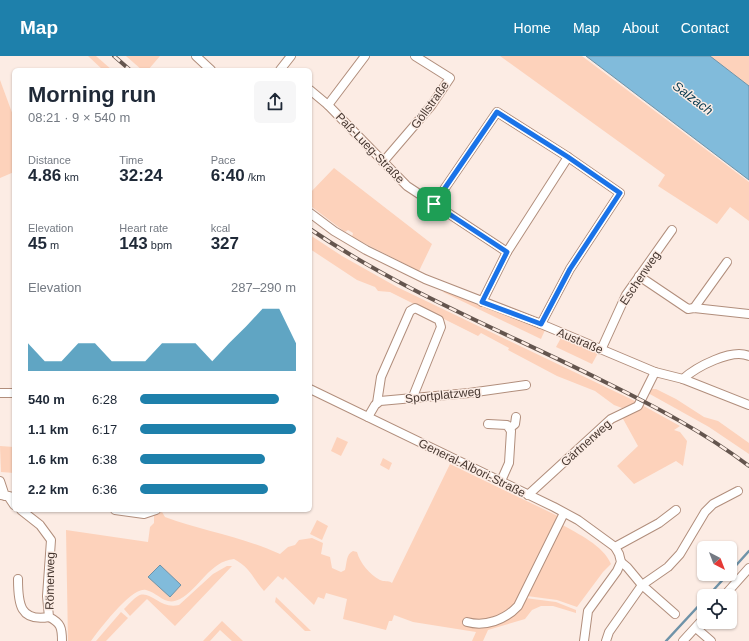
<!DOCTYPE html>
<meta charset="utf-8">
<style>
:root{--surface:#fff;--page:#f6f6f7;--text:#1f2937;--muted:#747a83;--accent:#1e80ab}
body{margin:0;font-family:Helvetica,sans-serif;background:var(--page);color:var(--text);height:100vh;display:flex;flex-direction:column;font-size:15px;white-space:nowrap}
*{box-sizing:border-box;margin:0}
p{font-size:13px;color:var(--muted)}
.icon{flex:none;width:22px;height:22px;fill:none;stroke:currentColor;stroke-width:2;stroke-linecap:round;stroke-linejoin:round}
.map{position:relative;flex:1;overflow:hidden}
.sheet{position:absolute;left:12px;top:12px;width:300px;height:444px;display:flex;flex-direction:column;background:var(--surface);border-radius:6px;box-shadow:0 1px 3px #0004}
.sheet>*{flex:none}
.needle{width:26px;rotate:138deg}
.fabs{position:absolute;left:697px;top:485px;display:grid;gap:8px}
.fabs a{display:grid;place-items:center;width:40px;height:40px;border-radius:6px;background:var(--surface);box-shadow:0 1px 3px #0004;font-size:20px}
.pin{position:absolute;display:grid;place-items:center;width:34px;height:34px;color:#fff;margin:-17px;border-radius:8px;box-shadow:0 2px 6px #0006}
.round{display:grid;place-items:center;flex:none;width:42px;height:42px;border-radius:6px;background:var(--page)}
.summary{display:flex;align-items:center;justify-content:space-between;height:68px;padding:0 16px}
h1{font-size:22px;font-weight:600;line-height:30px}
.figures{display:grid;grid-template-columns:repeat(3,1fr);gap:6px;height:68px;padding:4px 16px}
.figures div{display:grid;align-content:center}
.figures b{font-size:17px;font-weight:600}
.figures small{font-size:11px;font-weight:400}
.figures p{font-size:11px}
.chart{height:112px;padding:8px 16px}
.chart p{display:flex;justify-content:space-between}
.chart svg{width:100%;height:72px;margin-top:4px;fill:var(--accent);opacity:.7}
ul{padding:0 16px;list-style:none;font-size:13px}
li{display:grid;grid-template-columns:64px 48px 1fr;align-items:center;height:30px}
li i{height:10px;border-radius:5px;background:var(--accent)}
header{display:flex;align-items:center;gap:24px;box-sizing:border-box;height:56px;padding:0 20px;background:var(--accent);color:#fff}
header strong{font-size:19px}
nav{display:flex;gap:22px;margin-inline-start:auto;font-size:14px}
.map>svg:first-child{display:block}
</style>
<header>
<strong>Map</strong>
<nav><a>Home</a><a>Map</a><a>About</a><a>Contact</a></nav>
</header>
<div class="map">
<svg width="749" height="585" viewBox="0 0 749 585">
<rect width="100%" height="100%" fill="#fcece4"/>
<!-- green -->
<g fill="#fdd2bb">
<polygon points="88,0 96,0 112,14 103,14"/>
<polygon points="126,0 160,0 148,14 142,14"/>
<polygon points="500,0 582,0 749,126 749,165 730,151 717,168 658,130 665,119"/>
<polygon points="710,0 749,0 749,30"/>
<polygon points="0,24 14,62 14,116 0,122"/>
<polygon points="334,112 432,188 419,215 352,181 353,177 348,174 345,176 312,151 310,149 310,137"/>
<polygon points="310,179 342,200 397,231 637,346 633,349 622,352 614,349 595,335 557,320 508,294 509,292 481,277 478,280 390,236 378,235 375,231 357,224 310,193"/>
<polygon points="446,235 545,274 541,283 443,236"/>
<polygon points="562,280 598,297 592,308 556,291"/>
<polygon points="651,333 656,333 676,343 704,361 718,365 749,387 749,398 709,371 648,337"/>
<polygon points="642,349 680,370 674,374 680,376 687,385 683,410 676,405 634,428 617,410 638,390 622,361 630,359"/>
<polygon points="337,381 348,386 341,400 331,395"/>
<polygon points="0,390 14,391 14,417 1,416"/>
<polygon points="383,402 392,407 389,414 380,409"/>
<path d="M450 408 564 463 561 468C578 478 603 489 611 508L603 516 577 551 557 544 527 540 525 542 556 546 576 554V557L553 550H541L532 554 525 563 488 574 483 585H472L476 576 413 566 394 559 392 565H389L386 574 343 563 347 543 326 537 324 543 318 541 314 549 285 521 283 524 278 520 264 535C253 523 251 512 234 503 210 505 199 533 180 543 165 551 159 537 146 534 132 530 99 574 91 585H68L66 474 148 486 150 471 154 467V459L162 456 165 461C203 475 243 481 280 498L288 491 295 489 299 484 312 482 323 487 321 498 330 501 332 512 341 516 345 514C347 507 346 498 353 495L357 496C360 507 370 519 380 524 384 526 388 524 392 527Z"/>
<polygon points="317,464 328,470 322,484 310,478"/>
<path d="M227 510H232L175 570 147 543 130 560 124 553C128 549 133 543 138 540 150 533 160 554 179 549L213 518Z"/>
<polygon points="276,541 311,575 305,575 275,546"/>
<polygon points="121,556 128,562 106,585 96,585"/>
<polygon points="222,565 243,585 232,585 220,574 210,585 203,585"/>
</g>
<!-- water -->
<g fill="#81bbdb" stroke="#6f93a8">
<polygon points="586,0 710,0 749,30 749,124"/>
<polygon points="160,509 181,529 170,541 148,521"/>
</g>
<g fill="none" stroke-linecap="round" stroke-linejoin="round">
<!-- stream -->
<g stroke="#6f93a8" stroke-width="2.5">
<polyline points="730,516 749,495"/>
<polyline points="708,540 728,518"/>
<polyline points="666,585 704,544"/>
</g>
<defs>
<g id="minor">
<polyline points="196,0 211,14"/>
<polyline points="280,14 291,0"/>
<polyline points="310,34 328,49 407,130 507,196"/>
<polyline points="328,49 365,0"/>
<polyline points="383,106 431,50 450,22 415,0"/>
<polyline points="434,148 497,56 568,101 620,137 570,213 541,268"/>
<polyline points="310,157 334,175 366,194 425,223 541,268 655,316 683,323 749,349"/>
<polyline points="639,220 688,253 694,252 749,258"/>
<polyline points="482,246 507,196 568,101"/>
<polyline points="694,252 727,206"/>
<polyline points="601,294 626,239 672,174"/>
<path d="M683 323C696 311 732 292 749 300"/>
<polyline points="310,333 554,451 578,464 615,491 619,498 621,506 617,515 588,555 584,585"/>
<polyline points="0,337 14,337"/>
<polyline points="377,347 381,321 410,255 415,252 439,264 441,271 412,343"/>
<polyline points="368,361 375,349 380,345 469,337 526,329"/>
<polyline points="488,368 507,369 511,375 509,407 501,425"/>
<polyline points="510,372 515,368 516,361"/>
<polyline points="0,425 5,440"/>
<polyline points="1,439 14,441"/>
<polyline points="528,439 611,363 638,350 655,316"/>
<polyline points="8,440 14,449"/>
<path d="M21 454 40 469 51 484 47 540 49 561C61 567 62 572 62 585"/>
<polyline points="115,454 144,458 156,454"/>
<polyline points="615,491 659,467 676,454"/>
<polyline points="621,506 627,511 642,529 675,558"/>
<path d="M18 523C18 548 20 566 49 561"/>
<polyline points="724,540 749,512"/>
<path d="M467 566C485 571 505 564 518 550L564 457"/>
<polyline points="696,572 711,585"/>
<polyline points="606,585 609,576 642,529 668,511 680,498 705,456 713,448 738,435"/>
<polyline points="683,585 704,562"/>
</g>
</defs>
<!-- minor casing -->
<use href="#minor" stroke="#b18e7c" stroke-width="10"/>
<!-- minor -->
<use href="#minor" stroke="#fff" stroke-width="8"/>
<defs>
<g id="rail">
<polyline points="114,0 130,14"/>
<path d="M310 173C401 235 505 276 603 325 654 350 704 376 749 410"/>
</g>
</defs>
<!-- rail casing -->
<use href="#rail" stroke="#64554e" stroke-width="4"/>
<!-- rail -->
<use href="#rail" stroke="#fcece4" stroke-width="2.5" stroke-dasharray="8" stroke-linecap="butt"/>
</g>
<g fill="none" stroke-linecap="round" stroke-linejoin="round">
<defs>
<polygon id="route" points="497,56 568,101 620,137 570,213 541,268 482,246 507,196 434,148"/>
</defs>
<!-- route casing -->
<use href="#route" stroke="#fff" stroke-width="8"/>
<!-- route -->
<use href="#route" stroke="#1a73e8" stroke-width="5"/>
</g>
<g text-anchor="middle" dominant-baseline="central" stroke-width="3" stroke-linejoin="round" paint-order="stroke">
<!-- street labels -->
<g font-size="12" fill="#463730" stroke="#fcece4">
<text transform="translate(430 49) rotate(-54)">Göllstraße</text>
<text transform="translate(370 92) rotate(46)">Paß-Lueg-Straße</text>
<text transform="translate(640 222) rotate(-56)">Eschenweg</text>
<text transform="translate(580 285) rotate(23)">Austraße</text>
<text transform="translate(443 339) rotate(-6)">Sportplatzweg</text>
<text transform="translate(586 387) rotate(-42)">Gärtnerweg</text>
<text transform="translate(472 412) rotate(26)">General-Albori-Straße</text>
<text transform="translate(50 525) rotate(-89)">Römerweg</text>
</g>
<!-- water labels -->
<g font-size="13" font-style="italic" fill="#073a50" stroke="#fcece4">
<text transform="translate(693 42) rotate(37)">Salzach</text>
</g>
</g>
</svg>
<div class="fabs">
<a><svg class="needle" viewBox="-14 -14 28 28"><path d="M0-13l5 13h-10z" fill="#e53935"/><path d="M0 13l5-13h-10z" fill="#747a83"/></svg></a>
<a><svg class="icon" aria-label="locate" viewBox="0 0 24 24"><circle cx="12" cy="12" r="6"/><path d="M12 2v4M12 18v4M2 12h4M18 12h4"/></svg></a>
</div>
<div class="pin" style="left:434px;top:148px;background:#1e9e55"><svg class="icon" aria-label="arrive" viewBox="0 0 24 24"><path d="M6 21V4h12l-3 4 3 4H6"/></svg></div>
<section class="sheet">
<div class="summary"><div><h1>Morning run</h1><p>08:21 · 9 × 540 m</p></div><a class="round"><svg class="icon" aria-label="share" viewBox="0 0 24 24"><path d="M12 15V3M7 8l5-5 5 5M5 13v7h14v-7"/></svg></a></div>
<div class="figures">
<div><p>Distance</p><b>4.86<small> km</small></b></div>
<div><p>Time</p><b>32:24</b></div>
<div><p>Pace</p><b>6:40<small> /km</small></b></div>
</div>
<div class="figures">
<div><p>Elevation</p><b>45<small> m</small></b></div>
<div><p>Heart rate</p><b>143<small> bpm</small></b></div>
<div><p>kcal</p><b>327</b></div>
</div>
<div class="chart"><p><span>Elevation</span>287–290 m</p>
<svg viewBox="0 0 160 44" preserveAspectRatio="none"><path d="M0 44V27L10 38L20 38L30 27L40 27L50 38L60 38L70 38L80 27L90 27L100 27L110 38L120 27L130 17L140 6L150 6L160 27V44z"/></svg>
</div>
<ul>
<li><b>540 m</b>6:28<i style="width:89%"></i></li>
<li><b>1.1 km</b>6:17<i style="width:100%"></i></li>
<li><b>1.6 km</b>6:38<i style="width:80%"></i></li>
<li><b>2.2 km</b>6:36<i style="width:82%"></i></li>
</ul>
</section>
</div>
